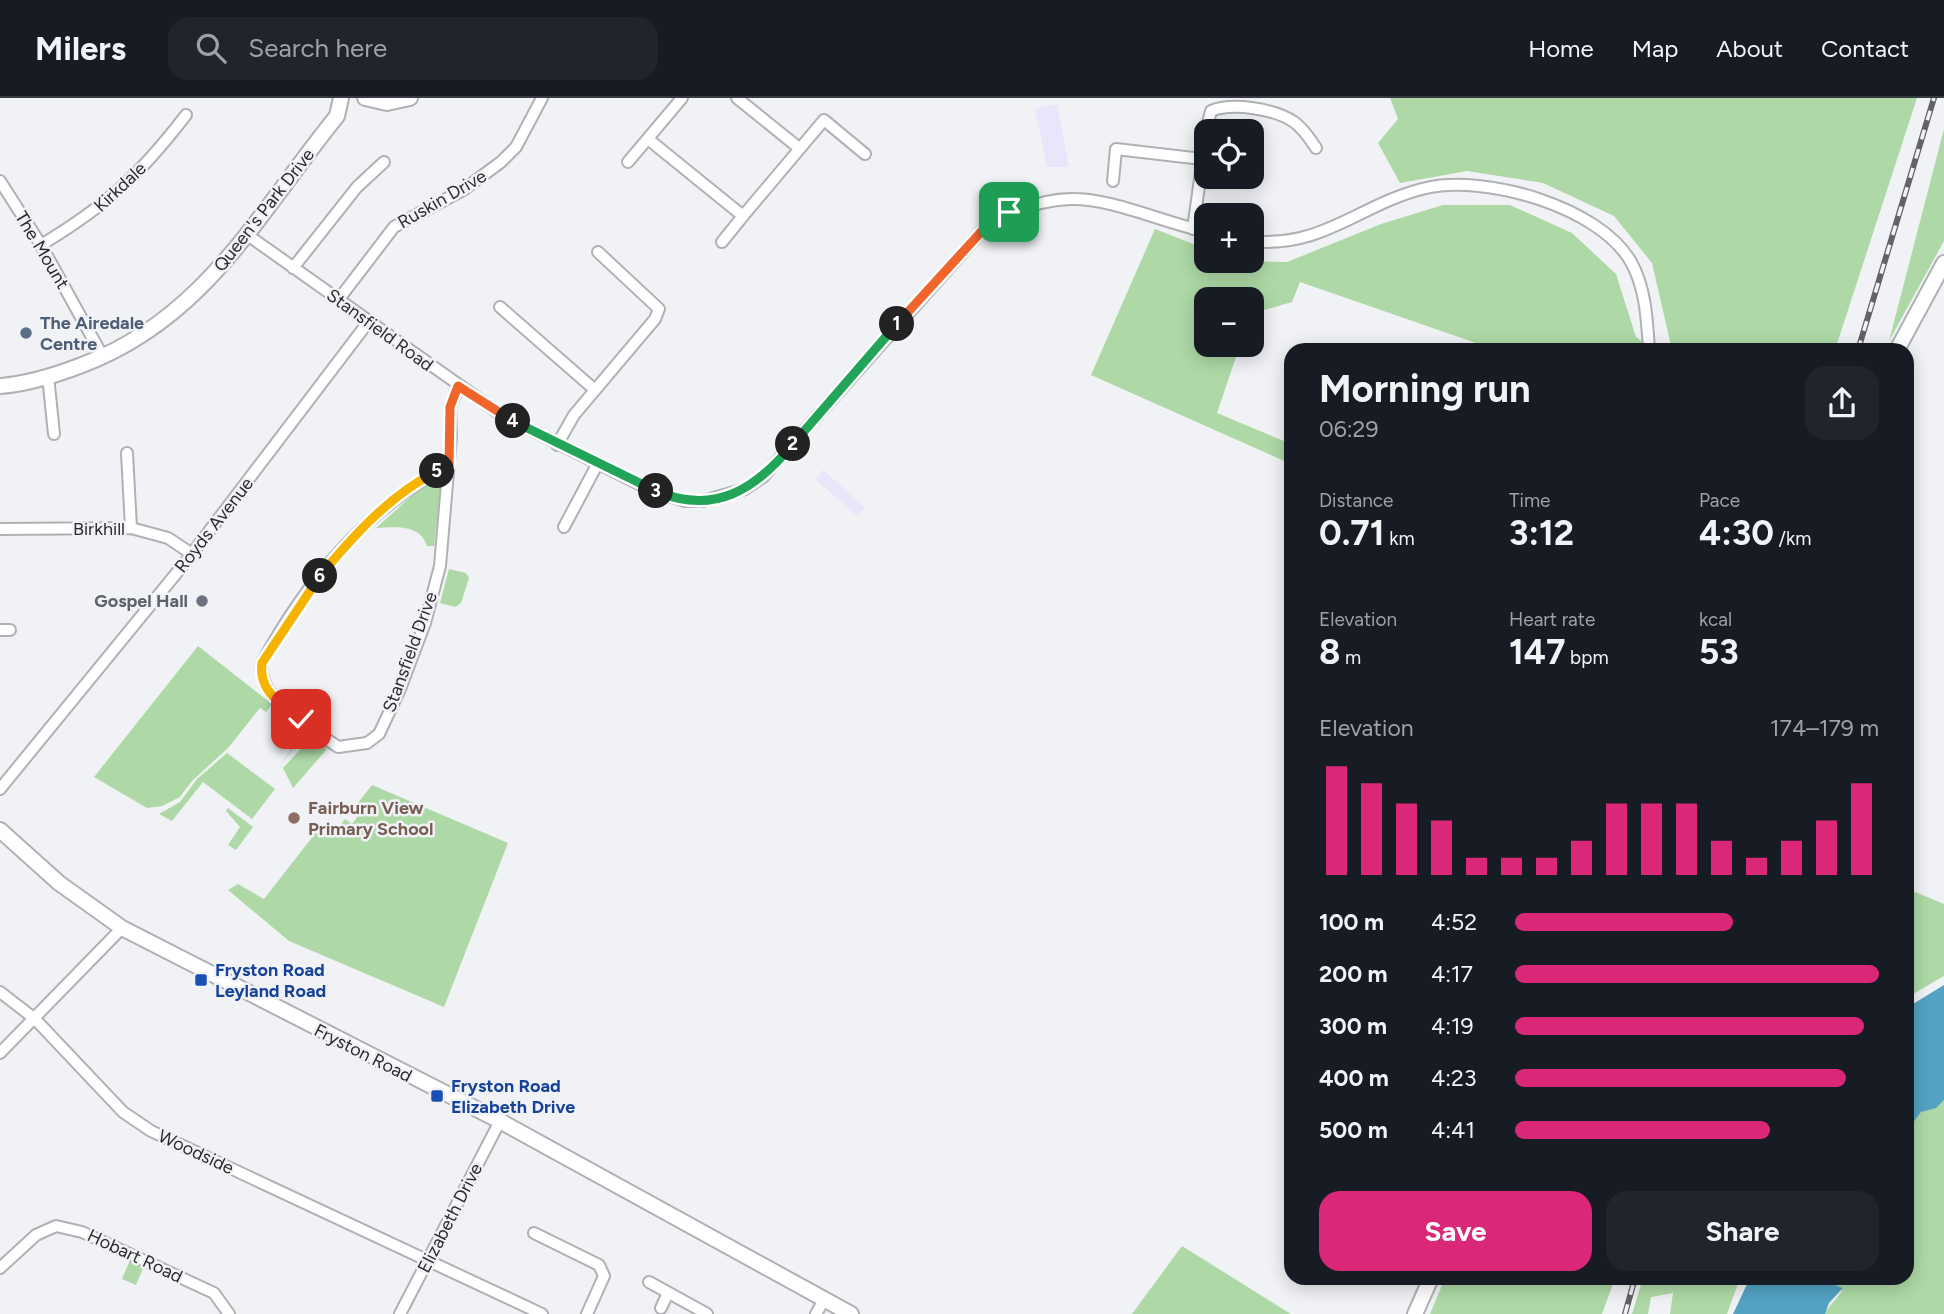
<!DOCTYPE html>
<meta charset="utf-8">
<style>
:root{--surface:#171b24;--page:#20242c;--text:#f1f3f6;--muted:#9ea1a6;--line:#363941;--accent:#db2777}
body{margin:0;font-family:Figtree,sans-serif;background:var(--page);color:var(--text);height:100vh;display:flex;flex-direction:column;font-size:26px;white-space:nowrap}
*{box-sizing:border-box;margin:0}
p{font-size:23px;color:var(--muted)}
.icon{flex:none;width:38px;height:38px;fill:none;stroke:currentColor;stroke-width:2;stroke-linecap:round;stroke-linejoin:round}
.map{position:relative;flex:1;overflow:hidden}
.side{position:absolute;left:1284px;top:245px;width:630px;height:942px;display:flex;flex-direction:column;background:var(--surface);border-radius:21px;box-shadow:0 4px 18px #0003}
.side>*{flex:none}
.tools{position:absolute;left:1194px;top:21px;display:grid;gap:14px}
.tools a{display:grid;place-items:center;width:70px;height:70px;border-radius:14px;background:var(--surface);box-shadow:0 4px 18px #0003;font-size:35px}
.pin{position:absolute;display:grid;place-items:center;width:60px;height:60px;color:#fff;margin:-30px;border-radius:14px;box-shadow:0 4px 10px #0006}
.km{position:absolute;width:35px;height:35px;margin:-18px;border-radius:50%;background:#222;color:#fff;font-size:19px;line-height:35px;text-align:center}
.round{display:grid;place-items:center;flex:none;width:74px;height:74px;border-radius:21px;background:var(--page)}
.overview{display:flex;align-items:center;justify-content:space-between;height:119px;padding:0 35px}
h1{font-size:38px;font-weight:700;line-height:52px}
.metrics{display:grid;grid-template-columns:repeat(3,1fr);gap:10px;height:119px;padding:7px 35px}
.metrics div{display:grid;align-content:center}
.metrics b{font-size:35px;font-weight:700}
.metrics small{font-size:19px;font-weight:400}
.metrics p{font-size:19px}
.chart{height:196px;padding:14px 35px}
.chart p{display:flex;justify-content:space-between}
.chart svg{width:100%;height:126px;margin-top:7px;stroke:var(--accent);stroke-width:6}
.cta{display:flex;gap:14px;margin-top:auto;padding:14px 35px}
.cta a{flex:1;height:80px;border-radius:21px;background:var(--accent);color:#fff;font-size:28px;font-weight:700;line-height:80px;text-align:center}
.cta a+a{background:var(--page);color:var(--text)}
ul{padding:0 35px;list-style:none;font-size:23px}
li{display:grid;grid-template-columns:112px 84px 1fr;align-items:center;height:52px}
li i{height:18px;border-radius:9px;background:var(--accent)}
header{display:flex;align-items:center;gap:42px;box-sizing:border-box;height:98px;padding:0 35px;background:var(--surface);border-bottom:2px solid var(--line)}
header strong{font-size:33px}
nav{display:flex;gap:38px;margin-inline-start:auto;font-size:24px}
.search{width:490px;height:63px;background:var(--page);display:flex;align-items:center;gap:18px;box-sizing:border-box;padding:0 24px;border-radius:21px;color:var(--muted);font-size:26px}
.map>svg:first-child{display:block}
</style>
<header>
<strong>Milers</strong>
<div class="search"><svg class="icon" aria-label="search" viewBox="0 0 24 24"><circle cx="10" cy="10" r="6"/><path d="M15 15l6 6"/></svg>Search here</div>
<nav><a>Home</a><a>Map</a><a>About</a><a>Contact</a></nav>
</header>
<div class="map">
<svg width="1944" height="1216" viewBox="0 0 1944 1216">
<rect width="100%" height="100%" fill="#f1f2f6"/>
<!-- industrial -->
<g fill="#eae5fb">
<polygon points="1057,6 1069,69 1047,69 1035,11"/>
<polygon points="823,372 865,409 857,418 815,381"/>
</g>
<!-- green -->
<g fill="#aed9a6">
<polygon points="1390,0 1917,0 1835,252 1672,252 1652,165 1614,118 1543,85 1467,73 1400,85 1378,45 1398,21"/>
<polygon points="1944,31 1944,143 1889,243"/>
<polygon points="1443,107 1510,107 1572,135 1616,176 1636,239 1653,252 1496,252 1300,184 1292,204 1251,216 1251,201 1206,201 1206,247 1240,247 1217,315 1291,346 1291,366 1091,277 1155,131 1206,151 1206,163 1287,164 1381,126"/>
<path d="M432 384 441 389 434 448H427C420 426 396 429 376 430L425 386Z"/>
<polygon points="449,471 466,475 469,480 461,505 455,509 440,505"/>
<polygon points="198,548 272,606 266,614 260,610 228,650 192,683 180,699 162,708 147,710 94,679"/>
<polygon points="284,616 306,634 278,670 299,641 293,636 298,629 294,627 290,633 278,623"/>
<polygon points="310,637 327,651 293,690 283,670 310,641"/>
<polygon points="227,655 275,691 252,721 203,684 172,723 159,716 180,704 197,681"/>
<polygon points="372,687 508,745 444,909 289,843 228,792 238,786 264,801 321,728 332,737 345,721 352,726 363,711 357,706"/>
<polygon points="228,710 253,729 236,752 228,747 240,729 226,713"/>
<polygon points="1908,791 1944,806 1944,878 1908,899"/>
<path d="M1944 1002V1216H1825C1829 1206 1840 1199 1843 1190L1834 1187 1836 1180H1908V1032L1921 1014Z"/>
<polygon points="1182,1148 1291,1216 1132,1216"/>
<polygon points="130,1162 144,1168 136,1187 122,1181"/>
<polygon points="1445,1180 1615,1180 1602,1216 1430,1216"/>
<polygon points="1643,1180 1740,1180 1727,1216 1670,1216 1673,1195 1651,1199 1648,1216 1632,1216"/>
</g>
<!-- water -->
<g fill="#52a3c3">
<polygon points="1944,887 1944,1002 1936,1010 1921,1014 1908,1032 1908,909"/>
<polygon points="1750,1180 1836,1180 1835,1187 1843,1190 1829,1205 1825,1216 1733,1216"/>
</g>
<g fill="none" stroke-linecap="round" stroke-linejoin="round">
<defs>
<g id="street">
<polyline points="737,0 799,50"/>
<path d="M1206 33 1211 13C1232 4 1275 11 1294 24 1304 31 1310 41 1316 50"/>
<polyline points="648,41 743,118 824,22 865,56"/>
<polyline points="628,64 682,0"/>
<polyline points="0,83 41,147 103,259"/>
<polyline points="1113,83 1116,51 1202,61"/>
<polyline points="1193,131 1206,38"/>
<path d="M249 138 503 318 651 392 685 403H703L745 391 763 379 981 134C1070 73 1114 111 1206 134"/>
<path d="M1251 143C1323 151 1361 105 1426 90 1485 76 1600 109 1631 164 1646 191 1647 222 1649 252"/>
<polyline points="722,144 743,118"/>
<path d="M41 147C107 107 139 78 186 17"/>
<polyline points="293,170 357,89 384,64"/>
<polyline points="339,201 394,129 463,92 501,64 516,49 542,0"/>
<polyline points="500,209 595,292"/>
<polyline points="48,278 54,336"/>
<polyline points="557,347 574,317 655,221 659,211 598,154"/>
<polyline points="127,355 131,430"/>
<path d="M449 367C368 409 305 485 262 565 257 603 311 629 338 649L367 645 379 636 400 591 425 525 440 468 451 339 450 309 459 288"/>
<polyline points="564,429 598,365"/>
<polyline points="0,431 131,430 168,440 192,456"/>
<polyline points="0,532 10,532"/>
<polyline points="0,691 188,461 369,223"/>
<polyline points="0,894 35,921 123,1014 151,1033 542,1216"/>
<polyline points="0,955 122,830"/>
<polyline points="534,1135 599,1167 604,1178 587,1216"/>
<polyline points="0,1170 36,1137 56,1128 82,1134 214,1195 229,1216"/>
<polyline points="649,1184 707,1216"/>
<polyline points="661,1210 668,1195"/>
<polyline points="400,1216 500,1023"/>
<polyline points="816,1216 825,1200"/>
</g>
<g id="secondary">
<polyline points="365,0 387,5 410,0"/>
<polyline points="1897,252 1944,165"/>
<path d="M0 288C28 286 56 277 82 267 205 221 259 114 337 18L341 0"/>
<polyline points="0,732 59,785 122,830 500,1023 851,1216"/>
<polyline points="1415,1216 1431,1180"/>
</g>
</defs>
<!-- street casing -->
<use href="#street" stroke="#afb1b4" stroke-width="14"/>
<!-- secondary casing -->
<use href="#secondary" stroke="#afb1b4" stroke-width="18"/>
<!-- street -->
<use href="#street" stroke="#fff" stroke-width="10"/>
<!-- secondary -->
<use href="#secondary" stroke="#fff" stroke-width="14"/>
<defs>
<g id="rail">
<polyline points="1858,252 1934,0"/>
<polyline points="1625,1216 1635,1180"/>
</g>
</defs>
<!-- rail casing -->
<use href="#rail" stroke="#636365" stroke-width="6"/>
<!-- rail -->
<use href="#rail" stroke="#f1f2f6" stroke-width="3.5" stroke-dasharray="10" stroke-linecap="butt"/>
</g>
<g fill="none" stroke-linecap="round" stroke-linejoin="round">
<defs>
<polyline id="split-1" points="897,226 981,134 1009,114"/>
<polyline id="split-2" points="793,346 897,226"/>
<path id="split-3" d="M656 393C715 418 756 391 793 346"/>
<polyline id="split-4" points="513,323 656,393"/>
<polyline id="split-5" points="437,373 449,367 450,309 458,288 513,323"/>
<path id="split-6" d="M320 478C353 438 390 397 437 373"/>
<path id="split-7" d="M301 621C281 606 258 593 262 565L320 478"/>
</defs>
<!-- split-1 casing -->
<use href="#split-1" stroke="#fff" stroke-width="14"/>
<!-- split-2 casing -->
<use href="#split-2" stroke="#fff" stroke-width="14"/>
<!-- split-3 casing -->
<use href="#split-3" stroke="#fff" stroke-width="14"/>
<!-- split-4 casing -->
<use href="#split-4" stroke="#fff" stroke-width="14"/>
<!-- split-5 casing -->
<use href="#split-5" stroke="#fff" stroke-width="14"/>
<!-- split-6 casing -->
<use href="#split-6" stroke="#fff" stroke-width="14"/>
<!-- split-7 casing -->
<use href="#split-7" stroke="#fff" stroke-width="14"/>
<!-- split-1 -->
<use href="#split-1" stroke="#f0652b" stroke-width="9"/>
<!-- split-2 -->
<use href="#split-2" stroke="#22a559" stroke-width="9"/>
<!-- split-3 -->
<use href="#split-3" stroke="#22a559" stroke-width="9"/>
<!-- split-4 -->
<use href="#split-4" stroke="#22a559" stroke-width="9"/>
<!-- split-5 -->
<use href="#split-5" stroke="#f0652b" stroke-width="9"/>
<!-- split-6 -->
<use href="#split-6" stroke="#f5b400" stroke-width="9"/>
<!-- split-7 -->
<use href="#split-7" stroke="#f5b400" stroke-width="9"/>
</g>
<!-- markers -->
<circle fill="#5c6f8a" stroke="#f1f2f6" stroke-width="2.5" cx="26" cy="235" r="7"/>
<circle fill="#6b7280" stroke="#f1f2f6" stroke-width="2.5" cx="202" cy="503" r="7"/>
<circle fill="#8d6e63" stroke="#f1f2f6" stroke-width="2.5" cx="294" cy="720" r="7"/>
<g fill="#1a4fb4" stroke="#f1f2f6" stroke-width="2.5">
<rect x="194" y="875" width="14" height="14" rx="3.5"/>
<rect x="430" y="991" width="14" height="14" rx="3.5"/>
</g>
<g text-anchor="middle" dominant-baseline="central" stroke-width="5" stroke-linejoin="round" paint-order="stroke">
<!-- street labels -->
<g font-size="18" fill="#2c2c2d" stroke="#f1f2f6">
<text transform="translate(120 89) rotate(-43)">Kirkdale</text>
<text transform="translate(442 101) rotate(-30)">Ruskin Drive</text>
<text transform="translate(264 112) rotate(-52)">Queen's Park Drive</text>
<text transform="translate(42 152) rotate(59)">The Mount</text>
<text transform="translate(380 232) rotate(36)">Stansfield Road</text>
<text transform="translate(214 427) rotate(-52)">Royds Avenue</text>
<text x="99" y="431">Birkhill</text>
<text transform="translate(410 554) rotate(-70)">Stansfield Drive</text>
<text transform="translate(363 955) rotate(27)">Fryston Road</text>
<text transform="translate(196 1054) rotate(25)">Woodside</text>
<text transform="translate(450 1120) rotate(-63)">Elizabeth Drive</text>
<text transform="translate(135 1158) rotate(25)">Hobart Road</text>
</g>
<!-- service labels -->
<g font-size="18" font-weight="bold" fill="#4e5e75" stroke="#f1f2f6" text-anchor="start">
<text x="40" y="225">The Airedale<tspan x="40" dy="21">Centre</tspan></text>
</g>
<!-- worship labels -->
<g font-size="18" font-weight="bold" fill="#5b616d" stroke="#f1f2f6" text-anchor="end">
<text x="188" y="503">Gospel Hall</text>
</g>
<!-- education labels -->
<g font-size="18" font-weight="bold" fill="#785e54" stroke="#f1f2f6" text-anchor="start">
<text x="308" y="710">Fairburn View<tspan x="308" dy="21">Primary School</tspan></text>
</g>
<!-- transit labels -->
<g font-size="18" font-weight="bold" fill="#164399" stroke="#f1f2f6" text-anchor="start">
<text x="215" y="872">Fryston Road<tspan x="215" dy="21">Leyland Road</tspan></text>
<text x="451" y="988">Fryston Road<tspan x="451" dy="21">Elizabeth Drive</tspan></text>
</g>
</g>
</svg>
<div class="tools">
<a><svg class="icon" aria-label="locate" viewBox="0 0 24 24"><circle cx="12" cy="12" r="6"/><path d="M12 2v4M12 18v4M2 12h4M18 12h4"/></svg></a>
<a>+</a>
<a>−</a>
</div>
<div class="pin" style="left:1009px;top:114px;background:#1e9e55"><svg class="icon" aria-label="arrive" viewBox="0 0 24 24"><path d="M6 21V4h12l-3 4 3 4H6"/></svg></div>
<div class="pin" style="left:301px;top:621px;background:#d93025"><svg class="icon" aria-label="check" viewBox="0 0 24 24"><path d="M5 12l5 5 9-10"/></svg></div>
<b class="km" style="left:897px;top:226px">1</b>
<b class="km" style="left:793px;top:346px">2</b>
<b class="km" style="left:656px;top:393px">3</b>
<b class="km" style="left:513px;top:323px">4</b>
<b class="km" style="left:437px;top:373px">5</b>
<b class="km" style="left:320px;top:478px">6</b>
<section class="side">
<div class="overview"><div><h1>Morning run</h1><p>06:29</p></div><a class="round"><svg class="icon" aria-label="share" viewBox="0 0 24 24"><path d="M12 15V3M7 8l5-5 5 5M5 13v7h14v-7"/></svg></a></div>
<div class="metrics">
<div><p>Distance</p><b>0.71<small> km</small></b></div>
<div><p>Time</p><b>3:12</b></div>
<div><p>Pace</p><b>4:30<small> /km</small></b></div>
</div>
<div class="metrics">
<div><p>Elevation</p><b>8<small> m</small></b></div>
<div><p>Heart rate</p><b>147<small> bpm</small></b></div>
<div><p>kcal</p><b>53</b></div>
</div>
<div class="chart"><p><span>Elevation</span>174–179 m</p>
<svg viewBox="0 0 160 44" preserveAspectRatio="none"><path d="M5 44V6M15 44V12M25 44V19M35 44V25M45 44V38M55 44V38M65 44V38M75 44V32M85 44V19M95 44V19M105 44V19M115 44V32M125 44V38M135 44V32M145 44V25M155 44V12"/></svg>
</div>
<ul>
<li><b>100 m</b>4:52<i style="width:60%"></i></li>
<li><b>200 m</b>4:17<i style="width:100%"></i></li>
<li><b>300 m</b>4:19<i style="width:96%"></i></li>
<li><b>400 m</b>4:23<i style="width:91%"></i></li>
<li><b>500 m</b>4:41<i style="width:70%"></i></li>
</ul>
<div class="cta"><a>Save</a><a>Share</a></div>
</section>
</div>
